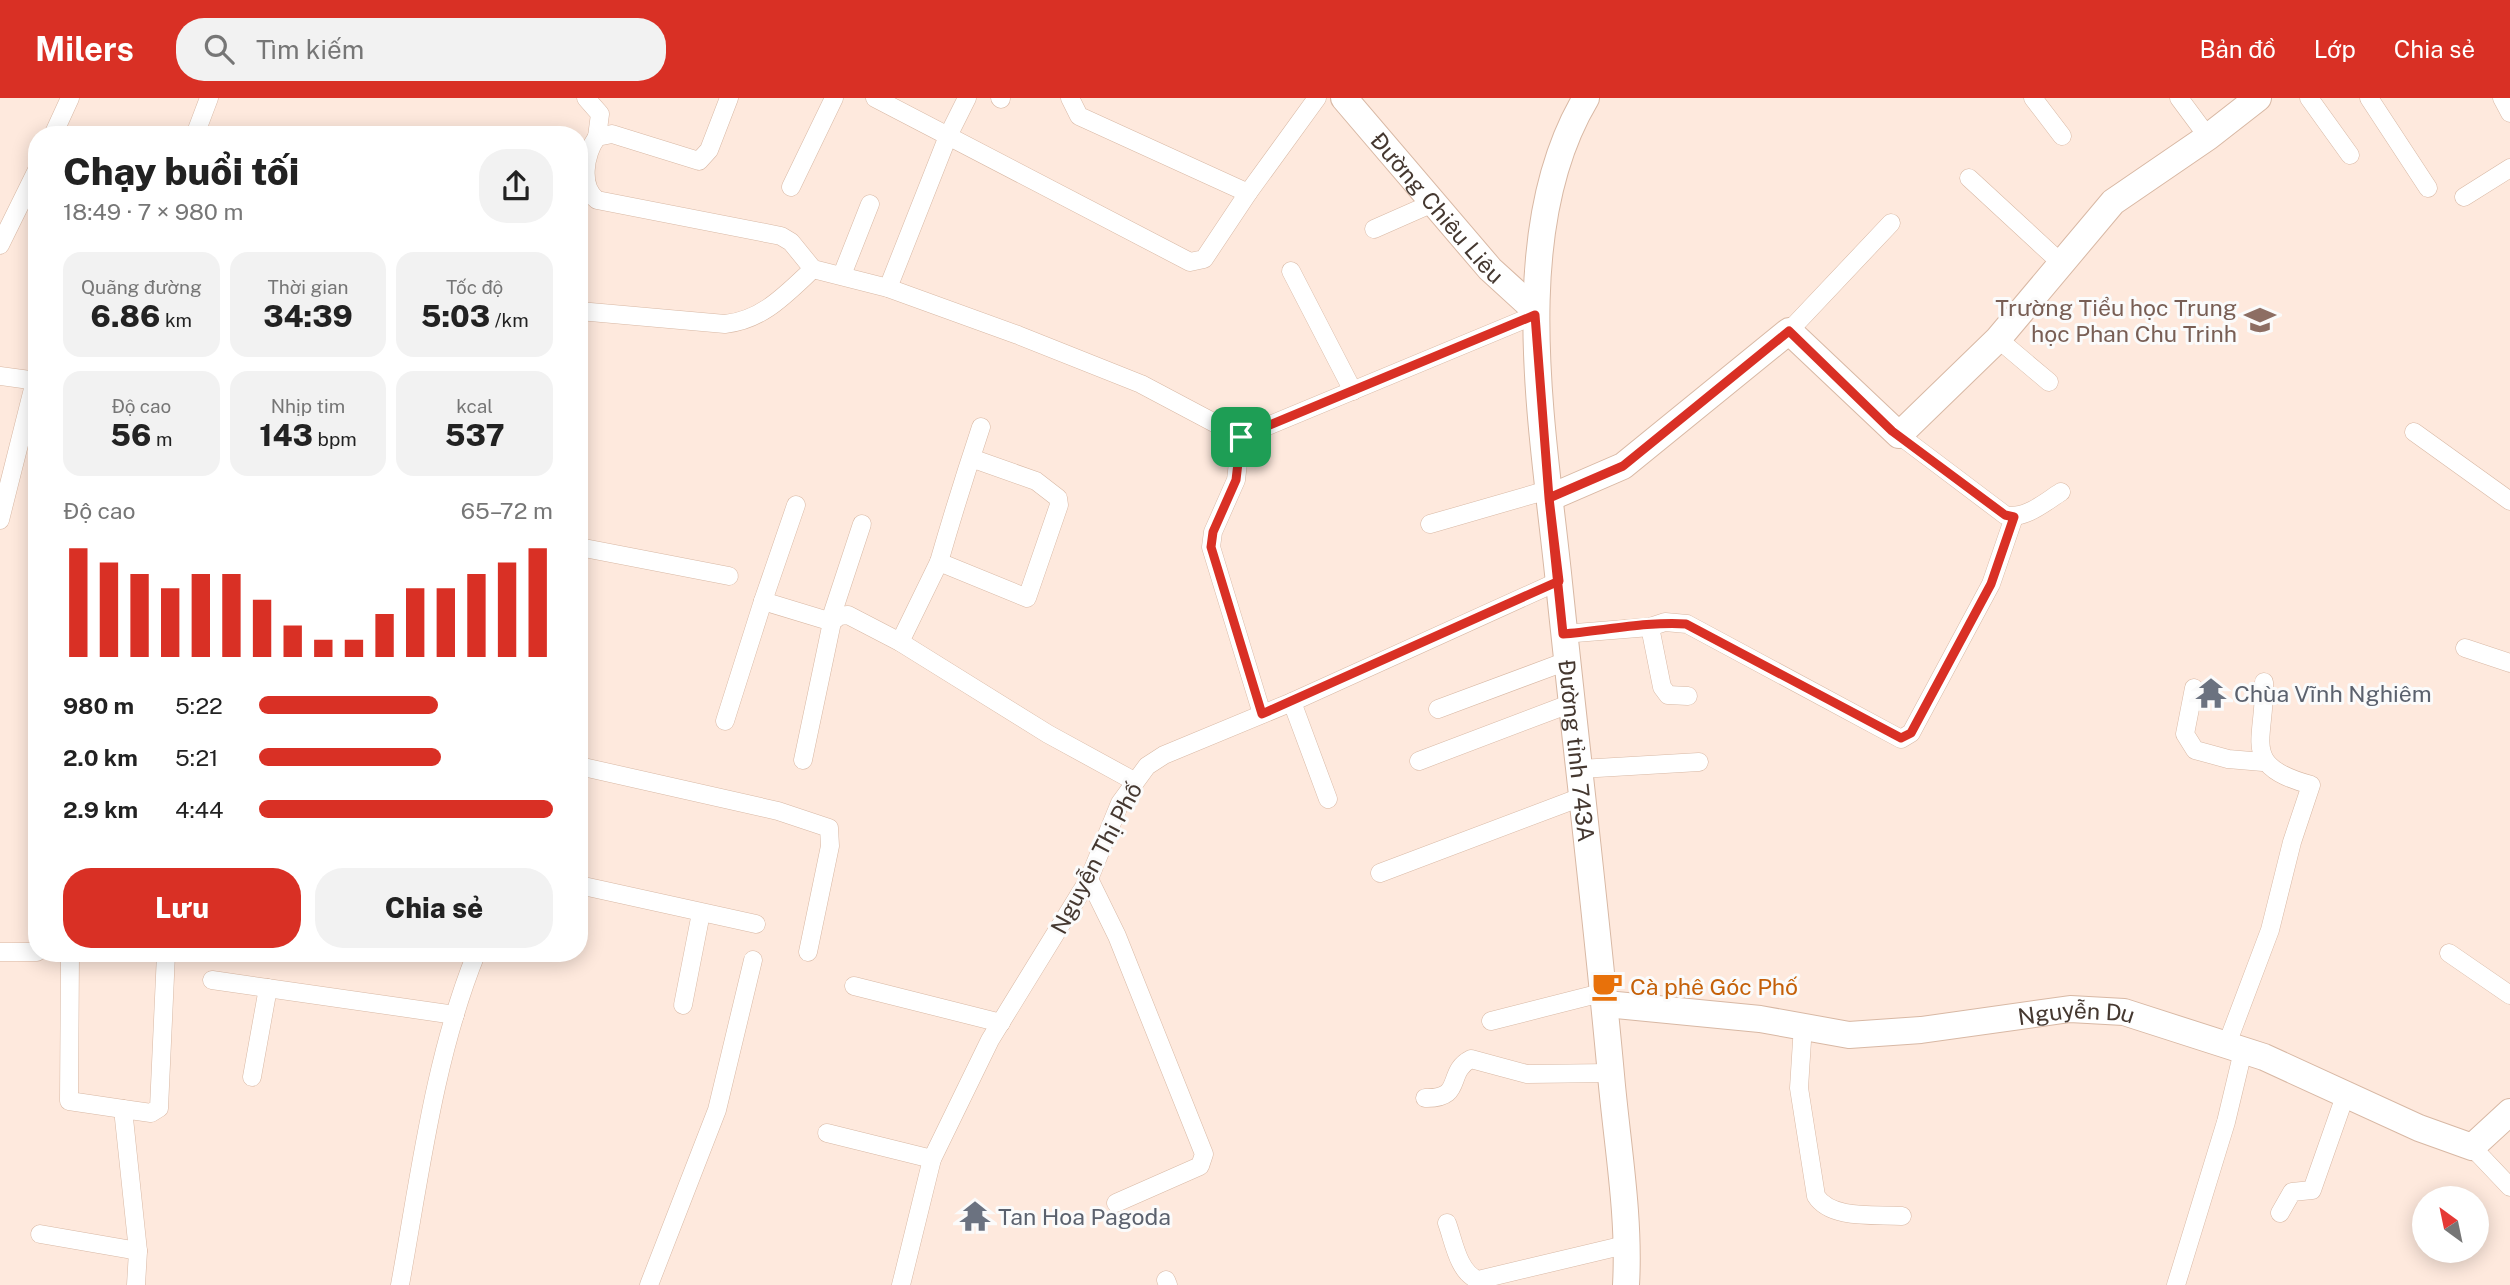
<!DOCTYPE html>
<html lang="vi">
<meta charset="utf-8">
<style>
:root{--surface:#fff;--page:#f2f2f2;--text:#222;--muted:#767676;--accent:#d93025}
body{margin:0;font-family:"Public Sans",sans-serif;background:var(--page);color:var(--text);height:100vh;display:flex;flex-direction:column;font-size:26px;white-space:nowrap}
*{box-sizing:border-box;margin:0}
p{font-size:23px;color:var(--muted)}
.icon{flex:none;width:38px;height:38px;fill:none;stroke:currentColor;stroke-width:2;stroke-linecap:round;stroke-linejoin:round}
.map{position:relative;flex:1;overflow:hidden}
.panel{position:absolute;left:28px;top:28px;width:560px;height:836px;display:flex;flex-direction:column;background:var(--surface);border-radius:28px;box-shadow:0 4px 18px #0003}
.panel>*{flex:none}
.needle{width:46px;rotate:327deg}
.buttons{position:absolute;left:2412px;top:1088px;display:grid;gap:14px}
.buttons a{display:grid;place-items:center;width:77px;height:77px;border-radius:50%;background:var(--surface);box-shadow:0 4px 18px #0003;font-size:35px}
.pin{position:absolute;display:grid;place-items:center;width:60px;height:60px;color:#fff;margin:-30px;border-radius:14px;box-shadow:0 4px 10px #0006}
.round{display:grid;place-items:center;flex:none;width:74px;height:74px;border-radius:28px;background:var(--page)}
.overview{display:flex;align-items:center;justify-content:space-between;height:119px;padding:0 35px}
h1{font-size:38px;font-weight:800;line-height:52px}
.metrics{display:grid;grid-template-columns:repeat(3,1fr);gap:10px;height:119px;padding:7px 35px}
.metrics div{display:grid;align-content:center;border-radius:18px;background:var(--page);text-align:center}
.metrics b{font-size:30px;font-weight:800}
.metrics small{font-size:19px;font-weight:400}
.metrics p{font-size:19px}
.chart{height:196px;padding:14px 35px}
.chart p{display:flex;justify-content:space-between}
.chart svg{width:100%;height:126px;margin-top:7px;stroke:var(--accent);stroke-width:6}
.cta{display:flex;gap:14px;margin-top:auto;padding:14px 35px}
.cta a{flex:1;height:80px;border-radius:28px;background:var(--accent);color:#fff;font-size:28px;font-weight:800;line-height:80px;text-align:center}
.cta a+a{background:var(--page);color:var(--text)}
ul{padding:0 35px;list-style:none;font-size:23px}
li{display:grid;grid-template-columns:112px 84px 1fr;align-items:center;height:52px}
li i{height:18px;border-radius:9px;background:var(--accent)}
header{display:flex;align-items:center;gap:42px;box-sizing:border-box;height:98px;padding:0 35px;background:var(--accent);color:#fff}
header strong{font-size:33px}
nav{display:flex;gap:38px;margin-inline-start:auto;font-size:24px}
.search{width:490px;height:63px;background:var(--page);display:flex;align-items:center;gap:18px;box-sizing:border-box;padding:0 24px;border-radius:28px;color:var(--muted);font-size:26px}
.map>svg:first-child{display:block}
</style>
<header>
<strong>Milers</strong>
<div class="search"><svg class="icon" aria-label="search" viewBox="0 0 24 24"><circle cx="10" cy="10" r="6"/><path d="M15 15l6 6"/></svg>Tìm kiếm</div>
<nav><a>Bản đồ</a><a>Lớp</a><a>Chia sẻ</a></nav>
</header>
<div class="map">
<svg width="2510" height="1187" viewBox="0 0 2510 1187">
<rect width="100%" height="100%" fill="#fee9dd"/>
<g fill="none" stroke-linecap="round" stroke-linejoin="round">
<defs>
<g id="street">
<polyline points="586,0 600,16 597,39"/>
<path d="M729 0 709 52 699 63 612 36 597 39C585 56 579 88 597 102L781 138 791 144 813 171 888 190 1018 237 1141 286 1241 339 1535 217"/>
<polyline points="875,0 1190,164 1204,161 1248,95"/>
<polyline points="1000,0 1001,1"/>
<polyline points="1070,0 1079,18 1248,95 1317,0"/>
<polyline points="2033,0 2062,38"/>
<polyline points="2179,0 2208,39"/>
<polyline points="2309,0 2350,57"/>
<polyline points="2369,0 2428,90"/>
<polyline points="2502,0 2510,15"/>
<polyline points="53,37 70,0"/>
<polyline points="195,37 209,0"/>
<polyline points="1969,80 2061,165"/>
<polyline points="791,89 834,0"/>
<polyline points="2464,99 2510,70"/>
<polyline points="1374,131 1433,105"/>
<polyline points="0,147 37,72"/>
<polyline points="1291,173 1353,293"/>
<polyline points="842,177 870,106"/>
<polyline points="888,190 948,38 967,0"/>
<path d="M579 213 725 226C763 222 786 196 813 171"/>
<polyline points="1789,233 1891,125"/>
<polyline points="1998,241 2049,284"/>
<polyline points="0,278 37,283"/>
<polyline points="2414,334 2510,403"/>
<path d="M1899 337 2005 417C2025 422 2045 404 2061 394"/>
<polyline points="1241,339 1236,382 1213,434 1211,449 1262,616"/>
<path d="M971 360 1036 383 1058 400 1059 407 1027 500 939 464C952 419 966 374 981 329"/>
<polyline points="0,422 35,283"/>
<polyline points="1430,426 1548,392"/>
<polyline points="579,449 729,478"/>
<polyline points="763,503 796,407"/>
<polyline points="830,523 862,426"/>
<polyline points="1650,529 1662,589 1668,597 1688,598"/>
<polyline points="1563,536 1650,529 1665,524 1687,526 1901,641 1911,635 1991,486 2014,419"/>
<polyline points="900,544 939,464"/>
<polyline points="2465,550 2510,565"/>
<polyline points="2194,590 2185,636 2195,652 2228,661 2263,664"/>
<polyline points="1292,604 1328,701"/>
<polyline points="1438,611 1567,563"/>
<polyline points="725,623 763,503 832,524"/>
<polyline points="803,662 832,524 839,518 848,517 900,544 1048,636 1134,683"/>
<polyline points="1419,663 1572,605"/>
<polyline points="579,668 778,713 829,730 830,748 808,854"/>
<polyline points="1580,671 1699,664"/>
<polyline points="1380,775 1584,698"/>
<polyline points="1089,781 1117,838 1204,1056 1200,1068 1116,1105"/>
<polyline points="579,787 756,826"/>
<polyline points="0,854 37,854"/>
<polyline points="2449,855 2510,897"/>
<polyline points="70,856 69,1003 123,1011"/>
<polyline points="212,882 455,917"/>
<polyline points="854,888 1001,925"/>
<polyline points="683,907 701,815"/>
<polyline points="1491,923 1605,894"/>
<path d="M1803 927 1799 990 1816 1098C1831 1122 1876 1116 1902 1118"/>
<path d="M2227 946 2270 832 2292 744 2311 687C2238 667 2266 643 2264 584"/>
<polyline points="252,979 268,890"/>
<path d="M1425 1000C1465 1001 1445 974 1471 961L1527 976 1611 975"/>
<polyline points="827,1035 932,1061"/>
<polyline points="2472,1049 2510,1089"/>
<polyline points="2280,1115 2292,1094 2312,1092 2345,998"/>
<path d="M1447 1125C1454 1144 1458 1174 1478 1182L1625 1147"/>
<polyline points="40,1136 138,1153"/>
<polyline points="1166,1182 1168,1187"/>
<polyline points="136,1187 138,1153 123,1011 151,1015 159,1010 166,856"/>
<path d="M400 1187C420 1077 434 960 476 856"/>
<polyline points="649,1187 717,1012 753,862"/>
<polyline points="901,1187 932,1061 990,942 1089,781 1120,705 1147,668 1164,657 1292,604 1559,483"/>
<polyline points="2176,1187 2226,1024 2243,953"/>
</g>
<g id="secondary">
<path id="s1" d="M1344 0 1490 171 1535 212"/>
<path id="s2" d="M1586 0C1505 135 1544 336 1559 485 1576 649 1596 813 1611 977 1617 1046 1630 1117 1626 1187"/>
<polyline points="1549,400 1623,368 1789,233 1899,337 1998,241 2113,104 2208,39 2258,0"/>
<path id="s3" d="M1606 906 1760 921 1849 937 1921 932 2070 911 2124 914 2264 959 2419 1030 2472 1049 2510 1014"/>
</g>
</defs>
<!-- street casing -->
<use href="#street" stroke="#d8b8a4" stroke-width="19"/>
<!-- secondary casing -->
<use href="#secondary" stroke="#d8b8a4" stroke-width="28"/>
<!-- street -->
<use href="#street" stroke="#fff" stroke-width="18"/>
<!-- secondary -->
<use href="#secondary" stroke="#fff" stroke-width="26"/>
</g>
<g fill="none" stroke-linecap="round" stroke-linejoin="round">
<defs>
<path id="route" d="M1241 339 1535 217 1549 400 1563 536C1601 533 1651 523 1686 526L1901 640 1911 635 1991 486 2014 419 2005 417 1892 333 1789 233 1623 368 1549 400 1559 483 1262 616 1211 449 1213 434 1236 382 1241 339"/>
</defs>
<!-- route casing -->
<use href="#route" stroke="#fff" stroke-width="14"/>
<!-- route -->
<use href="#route" stroke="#d93025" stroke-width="9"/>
</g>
<!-- icons -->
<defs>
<symbol id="school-bare" viewBox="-9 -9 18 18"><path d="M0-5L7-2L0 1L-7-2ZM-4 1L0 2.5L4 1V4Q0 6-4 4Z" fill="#8d6e63" stroke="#fbfbfb" stroke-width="2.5" paint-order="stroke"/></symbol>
<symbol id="temple-bare" viewBox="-9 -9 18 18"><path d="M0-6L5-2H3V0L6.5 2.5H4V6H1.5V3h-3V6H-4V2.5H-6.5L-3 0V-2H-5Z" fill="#6b7280" stroke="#fbfbfb" stroke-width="2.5" paint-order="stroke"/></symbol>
<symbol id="cafe-bare" viewBox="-9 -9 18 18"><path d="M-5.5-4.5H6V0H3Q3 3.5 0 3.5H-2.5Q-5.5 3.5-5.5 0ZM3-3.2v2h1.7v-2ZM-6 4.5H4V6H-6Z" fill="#e8710a" stroke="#fbfbfb" stroke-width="2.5" paint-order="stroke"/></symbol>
</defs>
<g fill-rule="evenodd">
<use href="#school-bare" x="2238" y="200" width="44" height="44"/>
<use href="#temple-bare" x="2189" y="573" width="44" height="44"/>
<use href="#cafe-bare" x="1585" y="866" width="44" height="44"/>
<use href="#temple-bare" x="953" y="1096" width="44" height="44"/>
</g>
<g text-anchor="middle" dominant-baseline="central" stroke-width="6" stroke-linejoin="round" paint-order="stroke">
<!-- street labels -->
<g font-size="23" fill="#453830" stroke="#fbfbfb">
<text stroke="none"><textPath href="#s1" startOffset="144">Đường Chiêu Liêu</textPath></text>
<text stroke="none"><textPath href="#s2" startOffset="663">Đường tỉnh 743A</textPath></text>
<text transform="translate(1096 760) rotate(-62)">Nguyễn Thị Phố</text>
<text stroke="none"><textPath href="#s3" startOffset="474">Nguyễn Du</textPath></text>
</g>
<!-- education labels -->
<g font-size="23" fill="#785e54" stroke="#fbfbfb" text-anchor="end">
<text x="2237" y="209">Trường Tiểu học Trung<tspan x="2237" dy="26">học Phan Chu Trinh</tspan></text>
</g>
<!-- worship labels -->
<g font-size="23" fill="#5b616d" stroke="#fbfbfb" text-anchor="start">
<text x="2234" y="595">Chùa Vĩnh Nghiêm</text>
<text x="998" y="1118">Tan Hoa Pagoda</text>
</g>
<!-- food labels -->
<g font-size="23" fill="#c56008" stroke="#fbfbfb" text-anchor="start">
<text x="1630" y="888">Cà phê Góc Phố</text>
</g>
</g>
</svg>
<div class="buttons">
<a><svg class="needle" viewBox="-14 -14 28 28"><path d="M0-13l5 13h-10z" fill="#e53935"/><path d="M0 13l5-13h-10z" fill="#767676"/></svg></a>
</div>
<div class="pin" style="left:1241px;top:339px;background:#1e9e55"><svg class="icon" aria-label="arrive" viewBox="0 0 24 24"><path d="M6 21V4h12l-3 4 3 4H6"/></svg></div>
<section class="panel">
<div class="overview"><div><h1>Chạy buổi tối</h1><p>18:49 · 7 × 980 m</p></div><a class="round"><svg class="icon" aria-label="share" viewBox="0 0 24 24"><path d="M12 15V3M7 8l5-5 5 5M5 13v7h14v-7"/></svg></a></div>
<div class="metrics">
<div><p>Quãng đường</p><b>6.86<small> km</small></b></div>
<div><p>Thời gian</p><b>34:39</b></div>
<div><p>Tốc độ</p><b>5:03<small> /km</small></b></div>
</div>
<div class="metrics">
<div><p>Độ cao</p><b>56<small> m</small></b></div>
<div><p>Nhịp tim</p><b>143<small> bpm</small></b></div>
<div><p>kcal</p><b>537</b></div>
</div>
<div class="chart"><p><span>Độ cao</span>65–72 m</p>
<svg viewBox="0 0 160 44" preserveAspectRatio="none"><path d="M5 44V6M15 44V11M25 44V15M35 44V20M45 44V15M55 44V15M65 44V24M75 44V33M85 44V38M95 44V38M105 44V29M115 44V20M125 44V20M135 44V15M145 44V11M155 44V6"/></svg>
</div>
<ul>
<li><b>980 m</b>5:22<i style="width:61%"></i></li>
<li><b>2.0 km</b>5:21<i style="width:62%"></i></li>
<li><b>2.9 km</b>4:44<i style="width:100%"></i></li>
</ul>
<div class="cta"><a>Lưu</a><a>Chia sẻ</a></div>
</section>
</div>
